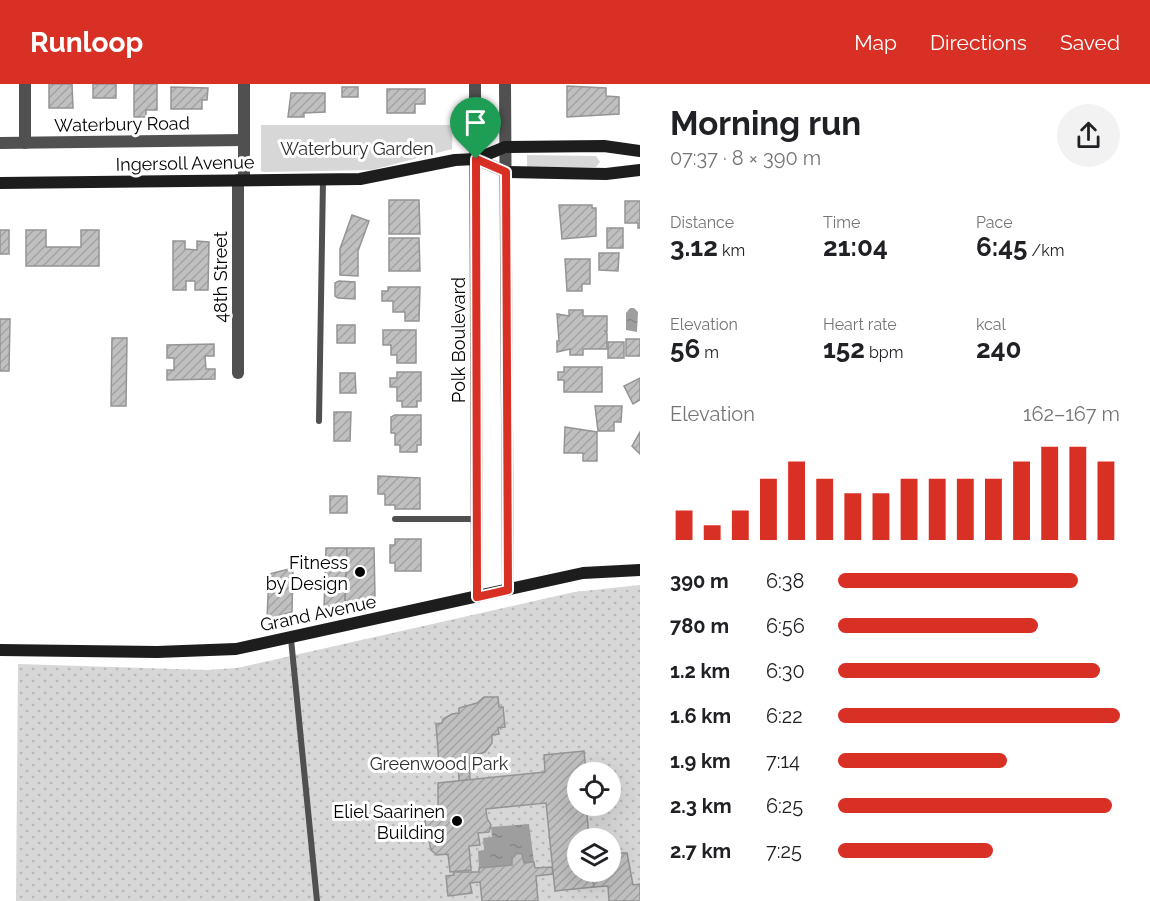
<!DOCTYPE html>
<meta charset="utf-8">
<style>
:root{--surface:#fff;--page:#f2f2f2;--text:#202124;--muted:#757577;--accent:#d93025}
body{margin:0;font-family:Raleway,sans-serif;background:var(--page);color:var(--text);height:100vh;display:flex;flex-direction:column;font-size:22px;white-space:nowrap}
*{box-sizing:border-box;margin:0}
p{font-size:20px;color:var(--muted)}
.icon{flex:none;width:33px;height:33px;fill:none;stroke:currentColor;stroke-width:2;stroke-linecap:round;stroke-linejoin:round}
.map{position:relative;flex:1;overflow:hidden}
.side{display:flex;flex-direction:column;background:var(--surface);width:510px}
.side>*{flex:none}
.tools{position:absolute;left:567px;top:678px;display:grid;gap:12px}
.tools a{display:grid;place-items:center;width:54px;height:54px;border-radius:50%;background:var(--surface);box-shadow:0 6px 24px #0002;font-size:30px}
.pin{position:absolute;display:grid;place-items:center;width:51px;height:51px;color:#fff;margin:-62px -26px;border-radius:50% 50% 50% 0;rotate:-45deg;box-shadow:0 0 6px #0007}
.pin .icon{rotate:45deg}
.round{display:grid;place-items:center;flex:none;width:63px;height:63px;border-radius:32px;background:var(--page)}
.overview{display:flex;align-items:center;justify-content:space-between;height:102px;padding:0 30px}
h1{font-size:33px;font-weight:700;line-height:45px}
.figures{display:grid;grid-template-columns:repeat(3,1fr);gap:9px;height:102px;padding:6px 30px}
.figures div{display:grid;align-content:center}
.figures b{font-size:26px;font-weight:700}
.figures small{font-size:16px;font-weight:400}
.figures p{font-size:16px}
.chart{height:168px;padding:12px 30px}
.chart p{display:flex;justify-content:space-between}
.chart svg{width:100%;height:108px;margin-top:6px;stroke:var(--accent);stroke-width:6}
ul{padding:0 30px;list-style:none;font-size:20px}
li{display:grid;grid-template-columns:96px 72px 1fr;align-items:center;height:45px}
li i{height:15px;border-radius:8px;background:var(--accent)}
header{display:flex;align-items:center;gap:36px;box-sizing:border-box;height:84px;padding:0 30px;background:var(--accent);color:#fff}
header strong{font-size:28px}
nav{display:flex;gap:33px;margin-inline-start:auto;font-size:21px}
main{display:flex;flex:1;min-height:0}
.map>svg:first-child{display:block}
</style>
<header>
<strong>Runloop</strong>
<nav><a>Map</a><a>Directions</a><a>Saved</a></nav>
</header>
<main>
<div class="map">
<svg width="640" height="817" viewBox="0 0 640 817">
<defs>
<pattern id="park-dots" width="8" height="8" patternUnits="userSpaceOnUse" patternTransform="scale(1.5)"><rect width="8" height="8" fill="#d7d7d7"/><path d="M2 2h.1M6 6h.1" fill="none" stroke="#b7b7b7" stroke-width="1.8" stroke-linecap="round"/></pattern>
<pattern id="water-ripples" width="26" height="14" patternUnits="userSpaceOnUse" patternTransform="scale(1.5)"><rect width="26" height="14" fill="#9e9e9e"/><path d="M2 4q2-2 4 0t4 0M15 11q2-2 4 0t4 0" fill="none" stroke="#868686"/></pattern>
<pattern id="building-hatch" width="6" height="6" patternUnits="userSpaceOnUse" patternTransform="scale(1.5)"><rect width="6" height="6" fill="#c0c0c0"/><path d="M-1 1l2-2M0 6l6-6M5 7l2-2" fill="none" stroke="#a3a3a3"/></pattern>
</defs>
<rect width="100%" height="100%" fill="#fff"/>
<!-- park -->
<path fill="url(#park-dots)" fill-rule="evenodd" d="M640 501V817H16L18 580 207 586 237 584 574 508ZM578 688H610V722H578ZM578 754H610V788H578Z"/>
<!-- garden -->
<g fill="#d7d7d7">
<polygon points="261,41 453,41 452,65 372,86 265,88 261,87"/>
<polygon points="527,71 596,72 600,78 596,83 527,83"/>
</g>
<!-- water -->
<g fill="url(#water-ripples)">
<polygon points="630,224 634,224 638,228 637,248 626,246 626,229"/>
<polygon points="529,740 534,778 524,779 522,770 516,769 512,773 512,781 479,784 478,767 484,766 483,754 492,753 491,743"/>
</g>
<!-- building -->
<g fill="url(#building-hatch)" stroke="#949494" stroke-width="1.5">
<polygon points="49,0 72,0 73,24 49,24"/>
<rect x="93" y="0" width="23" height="14"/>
<polygon points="134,0 157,0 157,26 146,26 146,33 134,33"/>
<polygon points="567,2 606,4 606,12 619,13 619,30 567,33"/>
<polygon points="171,3 208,4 207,16 202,16 202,25 171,25"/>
<rect x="342" y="3" width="16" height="10"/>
<polygon points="387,5 425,5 425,20 415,20 415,29 387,29"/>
<polygon points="291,9 325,9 325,28 304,29 304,33 288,33"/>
<polygon points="389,116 419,116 420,150 389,150"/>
<polygon points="625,117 640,117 640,144 638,144 638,139 625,139"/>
<polygon points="559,121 592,121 592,124 596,124 596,152 562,155"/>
<polygon points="352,131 369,137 358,167 358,192 340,191 340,165"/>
<rect x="607" y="144" width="16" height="20"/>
<rect x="0" y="146" width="9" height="24"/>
<polygon points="26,146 46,146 46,163 81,163 81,146 99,146 99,182 26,182"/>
<polygon points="389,154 419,154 420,187 389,187"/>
<polygon points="173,157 185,157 185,165 197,166 197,157 209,158 208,206 195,206 195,197 186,197 186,206 173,206"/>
<polygon points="599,169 619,169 618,187 599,186"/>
<polygon points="565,175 590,175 590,200 582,200 582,207 567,207"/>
<polygon points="339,197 355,198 355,215 338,214 335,212 335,199"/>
<polygon points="388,203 420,203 419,237 405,237 405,228 393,228 393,217 382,217 382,207 388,207"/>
<polygon points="569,226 583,226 583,232 607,232 607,247 605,247 607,249 607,265 583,265 583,271 570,271 570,265 557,268 557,257 559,257 557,230 569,232"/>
<polygon points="0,235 10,235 9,287 0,287"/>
<rect x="337" y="241" width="18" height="18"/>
<polygon points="383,246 416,246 416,279 397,279 397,271 391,271 391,261 383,261"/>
<polygon points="112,254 127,254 126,322 111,322"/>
<rect x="626" y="255" width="14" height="17"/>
<rect x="608" y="258" width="16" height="16"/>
<polygon points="214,260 214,272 205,272 206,285 215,285 215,295 167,296 167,286 174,286 174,274 167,274 167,261"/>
<polygon points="564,283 602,283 602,308 564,308 564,296 558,296 558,288 564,288"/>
<polygon points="397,288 421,288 421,317 417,317 417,323 402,323 402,317 397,317 397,303 390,303 390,294 397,294"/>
<polygon points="340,289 355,289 356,309 340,309"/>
<polygon points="640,294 640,316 633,320 624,302"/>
<polygon points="595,322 622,322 621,338 614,338 614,347 598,347"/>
<polygon points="334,328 351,328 350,357 334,357"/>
<polygon points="395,331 421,331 421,361 417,361 417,368 400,368 400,361 395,361 395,349 391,349 391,333"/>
<polygon points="565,343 597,348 597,377 583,377 583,369 564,369"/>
<polygon points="640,348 640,370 632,362"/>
<polygon points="378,392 420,394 420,425 395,425 395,421 385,421 385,410 378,410"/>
<rect x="330" y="412" width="17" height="17"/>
<polygon points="395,455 421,455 421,487 395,487 395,479 390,479 390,461 395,461"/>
<polygon points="326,464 347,464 345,519 324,524"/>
<polygon points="347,464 374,464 375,512 345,519"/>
<polygon points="293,484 292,528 267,535 269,490"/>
<polygon points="484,613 498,613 499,623 503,623 505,643 498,644 499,650 492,651 492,659 485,668 469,673 470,696 459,697 458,680 439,681 436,640 442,639 443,635 452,630 459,629 459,624 477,619"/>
<polygon points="584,667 586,688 578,688 578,722 602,722 601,730 587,730 589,754 578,754 578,788 592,788 594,803 555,807 546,719 486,725 487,734 491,741 489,748 478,749 480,761 469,762 471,786 450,788 448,770 437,771 431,766 424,733 438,729 438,699 545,688 544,671"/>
<polygon points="516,769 522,770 524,779 534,778 535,784 552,783 553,790 536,792 538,817 482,817 480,798 470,799 472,809 448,812 446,792 454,791 454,788 479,788 479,784 512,781 512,774"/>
<polygon points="615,769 627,769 633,801 640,800 640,817 609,817 608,802 594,803 592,788 610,788 610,779 617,779"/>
</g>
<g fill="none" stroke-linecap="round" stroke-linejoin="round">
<!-- service -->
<g stroke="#505050" stroke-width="6">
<polyline points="319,337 323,96"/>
<polyline points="395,435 477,435"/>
<polyline points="291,555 317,817"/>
</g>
<!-- minor -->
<g stroke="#505050" stroke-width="12">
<polyline points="25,0 25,59"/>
<polyline points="244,0 244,96"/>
<polyline points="475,0 477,513"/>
<polyline points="505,0 508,506"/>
<polyline points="0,59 244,56"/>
<polyline points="238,96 238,289"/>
</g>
<!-- secondary -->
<g stroke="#1d1d1d" stroke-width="12">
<polyline points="476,75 506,88 606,90 640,86"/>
<polyline points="0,99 360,95 455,76 476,75 505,63 604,62 640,67"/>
<polyline points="0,566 157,568 236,565 583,489 640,486"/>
</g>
</g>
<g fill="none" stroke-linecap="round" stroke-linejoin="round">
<defs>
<polygon id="route" points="476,75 506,88 508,506 477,513"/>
</defs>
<!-- route casing -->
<use href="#route" stroke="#fff" stroke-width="12"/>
<!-- route -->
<use href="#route" stroke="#d93025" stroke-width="8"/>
</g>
<!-- markers -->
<g fill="#000" stroke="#fff" stroke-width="2">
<circle cx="360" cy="488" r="6"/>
<circle cx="457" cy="737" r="6"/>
</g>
<g text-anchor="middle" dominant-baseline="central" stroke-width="6" stroke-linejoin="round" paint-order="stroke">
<!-- street labels -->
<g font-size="18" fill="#000" stroke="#fff">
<text transform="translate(122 40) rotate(-1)">Waterbury Road</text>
<text transform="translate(185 79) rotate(-1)">Ingersoll Avenue</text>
<text transform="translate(220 193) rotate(-90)">48th Street</text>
<text transform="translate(458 256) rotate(-90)">Polk Boulevard</text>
<text transform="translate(318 529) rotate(-12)">Grand Avenue</text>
</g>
<!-- park labels -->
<g font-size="18" fill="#2e2e2e" stroke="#fff">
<text x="357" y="64">Waterbury Garden</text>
<text x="439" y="679">Greenwood Park</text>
</g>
<!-- poi labels -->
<g font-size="18" fill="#000" stroke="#fff" text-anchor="end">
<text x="348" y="478">Fitness<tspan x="348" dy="21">by Design</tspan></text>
<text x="445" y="727">Eliel Saarinen<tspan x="445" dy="21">Building</tspan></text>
</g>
</g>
</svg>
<div class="tools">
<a><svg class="icon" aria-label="locate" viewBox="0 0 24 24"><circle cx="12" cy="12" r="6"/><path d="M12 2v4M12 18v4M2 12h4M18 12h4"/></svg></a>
<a><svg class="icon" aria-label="layers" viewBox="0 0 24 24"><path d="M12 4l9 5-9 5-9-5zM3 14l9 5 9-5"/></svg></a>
</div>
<div class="pin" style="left:476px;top:75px;background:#1e9e55"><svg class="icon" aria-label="arrive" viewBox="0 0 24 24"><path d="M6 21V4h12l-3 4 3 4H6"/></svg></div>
</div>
<section class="side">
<div class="overview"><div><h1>Morning run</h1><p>07:37 · 8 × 390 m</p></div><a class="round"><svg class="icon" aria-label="share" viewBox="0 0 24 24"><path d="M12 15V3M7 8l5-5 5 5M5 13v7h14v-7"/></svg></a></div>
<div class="figures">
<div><p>Distance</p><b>3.12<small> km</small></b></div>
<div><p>Time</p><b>21:04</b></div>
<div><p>Pace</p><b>6:45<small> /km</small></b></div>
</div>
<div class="figures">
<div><p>Elevation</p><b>56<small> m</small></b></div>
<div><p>Heart rate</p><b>152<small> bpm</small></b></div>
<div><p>kcal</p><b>240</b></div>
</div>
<div class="chart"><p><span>Elevation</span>162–167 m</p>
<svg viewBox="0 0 160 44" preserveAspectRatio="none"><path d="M5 44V32M15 44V38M25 44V32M35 44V19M45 44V12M55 44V19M65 44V25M75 44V25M85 44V19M95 44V19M105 44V19M115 44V19M125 44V12M135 44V6M145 44V6M155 44V12"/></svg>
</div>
<ul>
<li><b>390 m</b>6:38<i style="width:85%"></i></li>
<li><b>780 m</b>6:56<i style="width:71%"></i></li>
<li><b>1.2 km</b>6:30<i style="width:93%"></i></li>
<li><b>1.6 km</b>6:22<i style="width:100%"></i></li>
<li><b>1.9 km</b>7:14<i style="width:60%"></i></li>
<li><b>2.3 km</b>6:25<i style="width:97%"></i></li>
<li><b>2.7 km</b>7:25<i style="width:55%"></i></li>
</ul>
</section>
</main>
